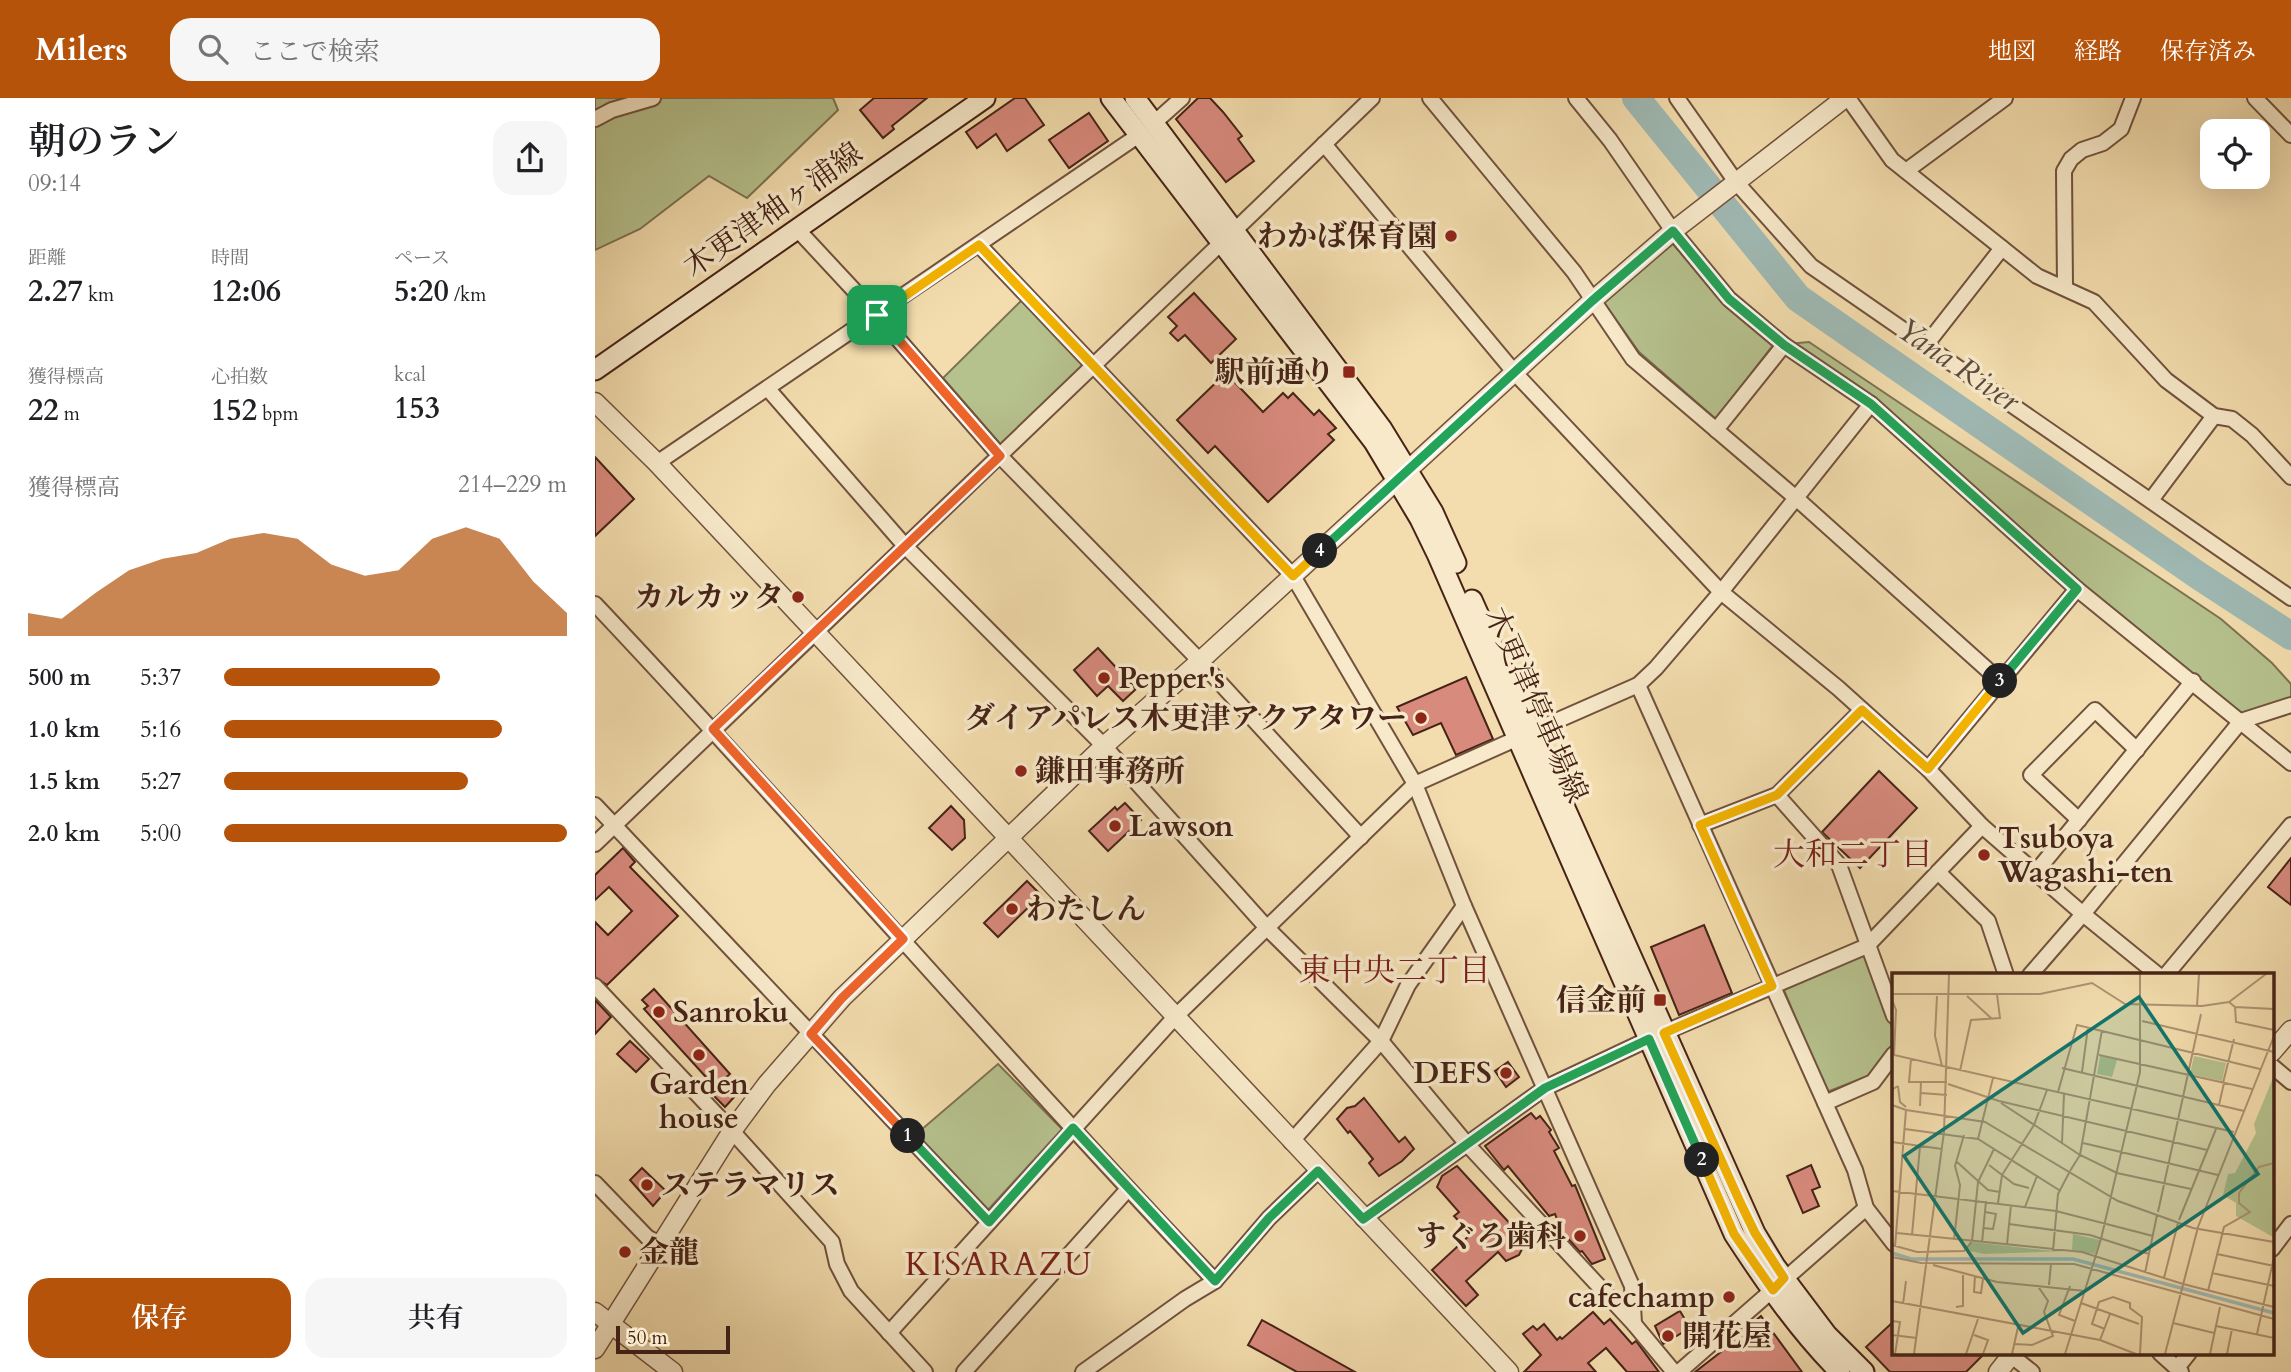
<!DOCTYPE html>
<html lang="ja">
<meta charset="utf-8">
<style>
:root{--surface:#fff;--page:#f6f6f6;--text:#202124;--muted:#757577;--accent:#b45309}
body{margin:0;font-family:Cardo,"Noto Serif JP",serif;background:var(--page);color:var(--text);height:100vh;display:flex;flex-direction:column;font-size:26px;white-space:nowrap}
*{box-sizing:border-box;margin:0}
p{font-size:23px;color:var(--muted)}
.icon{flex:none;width:38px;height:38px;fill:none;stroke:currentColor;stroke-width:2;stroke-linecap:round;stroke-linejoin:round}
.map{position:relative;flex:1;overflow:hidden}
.details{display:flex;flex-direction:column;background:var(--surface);width:595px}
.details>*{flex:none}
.tools{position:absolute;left:1605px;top:21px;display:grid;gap:14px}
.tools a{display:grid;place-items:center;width:70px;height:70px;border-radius:14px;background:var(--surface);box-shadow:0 7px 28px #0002;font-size:35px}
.scale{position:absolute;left:21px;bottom:18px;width:114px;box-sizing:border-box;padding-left:7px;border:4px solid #462317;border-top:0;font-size:19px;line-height:24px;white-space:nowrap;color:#462317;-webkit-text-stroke:5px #f7e9ca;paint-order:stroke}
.pin{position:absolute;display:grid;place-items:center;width:60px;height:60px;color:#fff;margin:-30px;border-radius:14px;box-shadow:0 4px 10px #0006}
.km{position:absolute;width:35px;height:35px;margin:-18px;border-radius:50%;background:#222;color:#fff;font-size:19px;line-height:35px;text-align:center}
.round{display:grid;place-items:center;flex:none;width:74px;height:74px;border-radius:21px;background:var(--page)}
.summary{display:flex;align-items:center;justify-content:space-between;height:119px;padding:0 28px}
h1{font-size:38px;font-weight:600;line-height:52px}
.figures{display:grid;grid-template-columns:repeat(3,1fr);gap:10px;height:119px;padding:7px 28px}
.figures div{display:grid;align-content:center}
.figures b{font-size:30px;font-weight:600}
.figures small{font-size:19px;font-weight:400}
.figures p{font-size:19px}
.chart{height:196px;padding:14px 28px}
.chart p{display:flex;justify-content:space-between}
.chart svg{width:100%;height:126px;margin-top:7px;fill:var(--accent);opacity:.7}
.button{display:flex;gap:14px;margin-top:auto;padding:14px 28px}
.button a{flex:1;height:80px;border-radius:21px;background:var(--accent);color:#fff;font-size:28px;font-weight:600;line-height:80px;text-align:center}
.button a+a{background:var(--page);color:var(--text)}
ul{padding:0 28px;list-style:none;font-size:23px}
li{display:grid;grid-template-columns:112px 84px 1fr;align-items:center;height:52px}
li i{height:18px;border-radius:9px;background:var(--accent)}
header{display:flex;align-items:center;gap:42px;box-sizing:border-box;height:98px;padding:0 35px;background:var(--accent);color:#fff}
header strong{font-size:33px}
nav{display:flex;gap:38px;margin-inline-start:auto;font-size:24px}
.search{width:490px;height:63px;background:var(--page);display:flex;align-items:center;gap:18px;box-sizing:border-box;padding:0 24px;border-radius:21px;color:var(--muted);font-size:26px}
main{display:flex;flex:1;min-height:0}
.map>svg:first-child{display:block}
</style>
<header>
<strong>Milers</strong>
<div class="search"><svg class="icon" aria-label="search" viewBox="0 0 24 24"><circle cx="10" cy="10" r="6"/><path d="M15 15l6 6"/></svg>ここで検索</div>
<nav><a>地図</a><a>経路</a><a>保存済み</a></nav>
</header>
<main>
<section class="details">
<div class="summary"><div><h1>朝のラン</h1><p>09:14</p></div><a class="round"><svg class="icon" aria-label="share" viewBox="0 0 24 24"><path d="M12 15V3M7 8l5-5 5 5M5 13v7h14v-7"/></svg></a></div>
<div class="figures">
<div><p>距離</p><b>2.27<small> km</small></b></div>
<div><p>時間</p><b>12:06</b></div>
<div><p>ペース</p><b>5:20<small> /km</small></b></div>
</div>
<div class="figures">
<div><p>獲得標高</p><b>22<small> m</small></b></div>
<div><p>心拍数</p><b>152<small> bpm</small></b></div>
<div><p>kcal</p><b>153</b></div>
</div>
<div class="chart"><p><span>獲得標高</span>214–229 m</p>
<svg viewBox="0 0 160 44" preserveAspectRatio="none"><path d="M0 44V36L10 38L20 29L30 21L40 17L50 15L60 10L70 8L80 10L90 19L100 23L110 21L120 10L130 6L140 10L150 25L160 36V44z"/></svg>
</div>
<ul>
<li><b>500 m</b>5:37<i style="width:63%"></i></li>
<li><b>1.0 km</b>5:16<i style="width:81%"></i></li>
<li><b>1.5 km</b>5:27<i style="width:71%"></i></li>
<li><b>2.0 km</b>5:00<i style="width:100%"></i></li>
</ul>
<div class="button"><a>保存</a><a>共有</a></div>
</section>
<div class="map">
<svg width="1696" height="1274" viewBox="0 0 1696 1274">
<rect width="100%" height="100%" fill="#f3ddae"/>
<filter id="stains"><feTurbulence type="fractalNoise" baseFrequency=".00286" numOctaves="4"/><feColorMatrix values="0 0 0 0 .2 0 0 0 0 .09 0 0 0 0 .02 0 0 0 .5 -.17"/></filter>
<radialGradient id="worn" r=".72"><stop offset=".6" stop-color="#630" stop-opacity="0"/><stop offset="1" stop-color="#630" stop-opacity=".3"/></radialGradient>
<!-- green -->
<g fill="#b6c28e" stroke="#7e7252" stroke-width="2">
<polygon points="0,0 238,0 243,12 152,100 114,78 45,131 0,152"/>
<polygon points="1078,146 1123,200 1178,247 1121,321 1044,254 1008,203"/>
<polygon points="428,201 493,266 407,348 348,280"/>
<polygon points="1214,244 1626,521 1677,565 1696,586 1696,602 1646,617 1192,246"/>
<polygon points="1270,853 1299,935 1299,945 1273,978 1232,994 1188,890"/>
<polygon points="403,966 467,1031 392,1113 319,1038"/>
</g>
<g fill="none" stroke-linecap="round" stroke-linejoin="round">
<!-- river -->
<polyline stroke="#9fbab5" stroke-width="28" points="1041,0 1203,200 1604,478 1696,538"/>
</g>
<!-- building -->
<g fill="#d88a7d" stroke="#462317" stroke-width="2">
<polygon points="279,0 332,0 297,28 299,31 288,40 265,12"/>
<polygon points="420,0 430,0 449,27 412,53 401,36 382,50 371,34"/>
<polygon points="603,0 615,0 628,14 647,38 643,41 659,63 631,84 581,21"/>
<polygon points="494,15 513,43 474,70 454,42"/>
<polygon points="599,195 641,241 616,265 590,237 583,243 575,235 582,228 573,219"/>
<polygon points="631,275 668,314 688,295 693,300 698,295 719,317 724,312 741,330 733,336 739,342 673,404 620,348 613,355 582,322"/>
<polygon points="0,359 39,401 0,438"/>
<polygon points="503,550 541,591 528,603 513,588 502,598 479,572"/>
<polygon points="871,579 898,641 861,657 846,625 818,637 802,609"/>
<polygon points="1284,673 1322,710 1265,770 1227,734"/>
<polygon points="530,705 546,722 513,753 494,733 520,709 522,712"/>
<polygon points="356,708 369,722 370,740 357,752 334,730"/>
<polygon points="28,750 40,764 35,769 83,818 12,887 0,879 0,824 13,837 37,813 14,789 0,802 0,777"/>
<polygon points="1696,760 1696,807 1673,789"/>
<polygon points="432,783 446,797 403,839 389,825"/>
<polygon points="1109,827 1137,895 1084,917 1056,849"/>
<polygon points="59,891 135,976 120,989 49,911 53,908 47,902"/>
<polygon points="0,902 16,919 0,936"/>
<polygon points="35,943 54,961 41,974 22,956"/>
<polygon points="913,964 924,979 911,989 900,973"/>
<polygon points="131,984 142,996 130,1009 118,997"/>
<polygon points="769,1000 804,1044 810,1039 819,1051 807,1063 784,1078 774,1065 778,1061 755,1033 753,1035 742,1021 752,1010 760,1008"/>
<polygon points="936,1015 941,1021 945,1018 956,1032 954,1034 964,1050 959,1053 977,1088 980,1087 1010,1161 997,1166 987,1153 985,1154 967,1134 960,1116 954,1118 913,1068 909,1072 890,1048"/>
<polygon points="1216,1067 1225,1089 1217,1092 1224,1108 1208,1115 1192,1078"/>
<polygon points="862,1068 931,1143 924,1157 911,1163 903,1154 871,1183 883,1197 871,1208 837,1172 876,1136 859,1118 864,1114 842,1089 847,1078"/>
<polygon points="47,1070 71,1093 58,1108 35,1082"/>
<polygon points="1085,1213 1095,1230 1068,1246 1060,1228"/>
<polygon points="998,1214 1009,1226 1015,1221 1037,1246 1041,1243 1064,1274 1032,1274 1011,1250 993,1265 1001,1274 929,1274 946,1257 928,1236 938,1228 942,1232 949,1226 962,1242 965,1239 967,1241"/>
<polygon points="1166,1218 1207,1274 1100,1274 1135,1247 1133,1246"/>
<polygon points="667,1222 760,1274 702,1274 653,1247"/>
<polygon points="1299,1223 1299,1255 1390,1255 1371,1274 1295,1274 1271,1249"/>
</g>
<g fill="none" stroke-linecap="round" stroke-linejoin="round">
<defs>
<g id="minor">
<polyline points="835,0 979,174 1038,261 1201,400 1405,583"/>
<polyline points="981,0 1015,42 1078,133 1134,201 1189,247 1276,306 1482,491 1696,665"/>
<polyline points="1082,0 1141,84 1216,168 1696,500"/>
<polyline points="1253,0 1297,62 1442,178 1499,204 1571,282 1619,318 1637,321 1657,337 1696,379"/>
<polyline points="1660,0 1696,37"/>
<polyline points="0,21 17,12 58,0"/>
<polyline points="559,25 587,0"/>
<polyline points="729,46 920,275 1126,494 1243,590 1333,671 1387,728 1488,816 1563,877"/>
<polyline points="1311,73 1410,0"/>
<polyline points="202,131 282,217 405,358 605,563 766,739"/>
<polyline points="638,134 777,0"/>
<polyline points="384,147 698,478 820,686 869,808 1037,1188 1039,1226"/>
<polyline points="1470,189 1469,73 1476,61 1487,52 1508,45 1526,31 1538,0"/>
<polyline points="1331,247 1407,150"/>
<polyline points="173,291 311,449 509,648 673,831 786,943 871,1045 1039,1226 1079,1274"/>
<polyline points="1121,332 1189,247"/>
<polyline points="62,365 544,37"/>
<polyline points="1556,402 1619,318"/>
<path d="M0 506C210 728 409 961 620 1183"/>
<polyline points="1043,587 1260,1072 1271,1110 1299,1146"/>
<polyline points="936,634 1043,587 1061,570 1126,494 1276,306"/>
<polyline points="1333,671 1482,491"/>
<polyline points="1182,697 1244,767 1299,918"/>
<polyline points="0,707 394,1124"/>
<polyline points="1484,722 1436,677 1500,612 1542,652"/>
<polyline points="1105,727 1182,697 1267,612"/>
<polyline points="0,746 626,145"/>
<polyline points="1343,774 1393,823 1411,877"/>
<polyline points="1440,775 1598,583"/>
<polyline points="1435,877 1488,816 1646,623 1696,607"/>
<polyline points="1571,877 1696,727"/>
<polyline points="0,888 137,1033 237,1144 242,1166 256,1193 330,1274"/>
<polyline points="1677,968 1696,984"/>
<polyline points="1230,1005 1278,984 1299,956"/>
<polyline points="696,1044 786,943 813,887 869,808"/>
<polyline points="0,1085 52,1139 66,1147"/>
<polyline points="768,1121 950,990 1054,941 1272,848 1387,728"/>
<polyline points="1677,1151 1696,1126"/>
<polyline points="294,1235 580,919 820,686 923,640"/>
<polyline points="1413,1255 1437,1274"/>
<polyline points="1565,1255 1586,1274"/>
<polyline points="1582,1270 1594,1255"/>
<polyline points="369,1274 533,1091"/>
<polyline points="488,1274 590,1201 620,1183 674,1120 723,1073"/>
<polyline points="1084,1274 1271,1110"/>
</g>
<g id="tertiary">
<polyline points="0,304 62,365 914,1274"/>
<polyline points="1677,954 1696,932"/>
<polyline points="0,1214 78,1274"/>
<polyline points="0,1251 137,1033 172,986 247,900 509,648 605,563 997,203 1078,133 1250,0"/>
<polyline points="1403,1274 1418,1255"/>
</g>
<g id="secondary">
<path d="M516 0 779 344 825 421 842 456 1139 1136C1171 1185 1204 1233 1245 1274"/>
<polyline points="540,0 787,331 838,414 861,465"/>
<polyline points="0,272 390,0"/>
<polyline points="877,502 1160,1135 1180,1168 1232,1237 1269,1274"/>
</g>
</defs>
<!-- minor casing -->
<use href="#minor" stroke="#71523d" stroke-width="18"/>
<!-- tertiary casing -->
<use href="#tertiary" stroke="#71523d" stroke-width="21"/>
<!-- secondary casing -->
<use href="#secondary" stroke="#462317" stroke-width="23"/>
<!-- minor -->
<use href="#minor" stroke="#f7e9ca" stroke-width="14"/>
<!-- tertiary -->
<use href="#tertiary" stroke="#f7e9ca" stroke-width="18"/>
<!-- secondary -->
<use href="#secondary" stroke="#f7e9ca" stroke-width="19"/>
</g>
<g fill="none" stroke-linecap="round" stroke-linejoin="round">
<defs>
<polyline id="split-1" points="282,217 405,358 118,631 308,841 247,900 216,936 313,1038"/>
<polyline id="split-2" points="313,1038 394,1124 478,1030 620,1183 674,1120 723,1073 768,1121 950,990 1054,941 1107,1062"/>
<polyline id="split-3" points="1107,1062 1139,1136 1178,1192 1189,1180 1160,1135 1145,1104 1069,935 1177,888 1105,727 1182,697 1267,612 1333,671 1405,583"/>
<polyline id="split-4" points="725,453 997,203 1078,133 1134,201 1189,247 1276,306 1482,491 1405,583"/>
<polyline id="split-5" points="282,217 384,147 698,478 725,453"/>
</defs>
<!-- split-1 casing -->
<use href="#split-1" stroke="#fff" stroke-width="14"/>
<!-- split-2 casing -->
<use href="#split-2" stroke="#fff" stroke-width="14"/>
<!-- split-3 casing -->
<use href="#split-3" stroke="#fff" stroke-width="14"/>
<!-- split-4 casing -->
<use href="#split-4" stroke="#fff" stroke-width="14"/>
<!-- split-5 casing -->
<use href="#split-5" stroke="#fff" stroke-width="14"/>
<!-- split-1 -->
<use href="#split-1" stroke="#f0652b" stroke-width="9"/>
<!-- split-2 -->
<use href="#split-2" stroke="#22a559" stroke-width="9"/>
<!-- split-3 -->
<use href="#split-3" stroke="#f5b400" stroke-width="9"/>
<!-- split-4 -->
<use href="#split-4" stroke="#22a559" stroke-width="9"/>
<!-- split-5 -->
<use href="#split-5" stroke="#f5b400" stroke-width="9"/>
</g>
<!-- markers -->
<g fill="#8f2418" stroke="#f7e9ca" stroke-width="2.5">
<circle cx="856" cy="138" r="7"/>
<rect x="747" y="267" width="14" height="14" rx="3.5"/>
<circle cx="203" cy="499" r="7"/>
<circle cx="509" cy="580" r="7"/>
<circle cx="826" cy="620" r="7"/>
<circle cx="426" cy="673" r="7"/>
<circle cx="520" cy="728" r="7"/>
<circle cx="1389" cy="757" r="7"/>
<circle cx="417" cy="811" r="7"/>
<rect x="1058" y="895" width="14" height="14" rx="3.5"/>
<circle cx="64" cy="914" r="7"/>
<circle cx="104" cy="957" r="7"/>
<circle cx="911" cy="975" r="7"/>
<circle cx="52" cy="1087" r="7"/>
<circle cx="985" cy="1138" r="7"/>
<circle cx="30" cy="1154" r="7"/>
<circle cx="1134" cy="1199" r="7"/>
<circle cx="1073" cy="1238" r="7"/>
</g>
<g text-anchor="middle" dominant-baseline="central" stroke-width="7" stroke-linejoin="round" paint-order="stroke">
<!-- street labels -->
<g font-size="30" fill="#462317" stroke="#f7e9ca">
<text transform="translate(178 112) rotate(-35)">木更津袖ヶ浦線</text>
<text transform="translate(941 607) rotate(66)">木更津停車場線</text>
</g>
<!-- poi labels -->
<g font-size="30" font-weight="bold" fill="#462317" stroke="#f7e9ca" text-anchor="start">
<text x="842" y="138" text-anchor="end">わかば保育園</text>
<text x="740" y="274" text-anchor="end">駅前通り</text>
<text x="189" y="499" text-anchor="end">カルカッタ</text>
<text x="523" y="580">Pepper's</text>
<text x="812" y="620" text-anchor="end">ダイアパレス木更津アクアタワー</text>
<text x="440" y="673">鎌田事務所</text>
<text x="534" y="728">Lawson</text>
<text x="1403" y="740">Tsuboya<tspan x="1403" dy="34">Wagashi-ten</tspan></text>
<text x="431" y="811">わたしん</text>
<text x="1051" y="902" text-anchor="end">信金前</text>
<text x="78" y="914">Sanroku</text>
<text x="897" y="975" text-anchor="end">DEFS</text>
<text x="104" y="986" text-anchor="middle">Garden<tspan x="104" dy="34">house</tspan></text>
<text x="66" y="1087">ステラマリス</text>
<text x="971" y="1138" text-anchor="end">すぐろ歯科</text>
<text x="44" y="1154">金龍</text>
<text x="1120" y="1199" text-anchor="end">cafechamp</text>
<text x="1087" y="1238">開花屋</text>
</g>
<!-- water labels -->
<g font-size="32" font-style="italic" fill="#5c493e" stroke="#f7e9ca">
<text transform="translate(1363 267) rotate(34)">Yana River</text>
</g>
<!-- neighbourhood labels -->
<g font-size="32" fill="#7a1f14" stroke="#f7e9ca">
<text x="1258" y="757">大和二丁目</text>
<text x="800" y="873">東中央二丁目</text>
</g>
<!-- quarter labels -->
<g font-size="33" letter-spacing="2" fill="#7a1f14" stroke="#f7e9ca">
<text x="404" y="1166">KISARAZU</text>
</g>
</g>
<!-- overview -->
<g transform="translate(1297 875)">
<rect width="382" height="382" fill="#f3ddae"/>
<path d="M208 83 225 87 220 104 205 101ZM302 83 334 90 330 108 298 101ZM381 105V264L344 243V230L331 222 336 201 343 200 364 160 362 151ZM181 261 208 267 203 281 180 277ZM80 269 161 278H178L92 281 73 277Z" fill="#b6c28e"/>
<path fill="none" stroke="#9fbab5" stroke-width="3.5" d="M0 280 19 286H181L382 340"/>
<path fill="none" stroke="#ae9372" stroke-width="2" d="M0 21H148L200 10 233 31 310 33 337 29 374 1M45 23 43 63 50 93M75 23 99 45M0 27 4 37 2 82 342 159M337 29 343 34 382 36M305 33 307 1M343 34 344 49 382 57M250 48 382 79M207 82 360 116M19 86 17 109H55M170 95 352 138M68 98 79 47 108 45 105 21M190 99 196 54M331 110 342 66M56 111 107 128 315 177M6 113 8 129 14 134M166 119 185 52 368 96M29 120 55 122M109 130 188 182 225 200 299 216M327 132 332 110M28 133 29 109M14 137 93 149 226 228 301 255 382 269M13 156 86 166 167 217M86 166 101 105M0 169 50 176M170 170 172 121M191 170 326 202M65 189 96 217 108 219M97 192 122 211 137 215M178 198 188 182 210 57M0 218 164 238 261 263M106 230 110 202 142 152 155 117M133 234 145 203M266 239 309 41M287 247 324 156M117 251 198 262 257 281M91 255 101 256 104 241 93 239M5 260 190 279 291 311 382 334M20 262 28 173M62 267 68 212 63 193 72 162M90 270 94 228M115 271 119 232M0 272 25 279 72 278 80 268 86 209 102 176M3 274 14 137 0 132 1 116 6 113M161 278 166 221 177 200M325 281 382 293M0 284 29 290 182 291 382 346M41 292 105 309 193 318M253 300 265 242M320 300 382 313M83 303 82 319 89 320 91 306M272 305 286 250M157 312 159 291M178 313 167 342 183 348M316 318 332 254 358 239 347 230V220L367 194 382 190M0 328 208 367 244 381M189 330 247 351M11 331 14 308M64 334 71 333V302M0 348 8 349 3 381M281 350 322 360M324 353 382 365M213 356 200 351 207 329 221 324 238 330V335L250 344 248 381M365 361 382 284M0 362 25 365M82 362 96 367 91 381M208 367 218 341M123 371 140 372 161 363 152 339 156 328 145 312M22 381 52 159 57 1M74 381 86 346M120 381 126 354M173 381 209 266 248 99V1M273 381 306 254 382 63M318 381 328 334M335 381 340 356"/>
<path fill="#0f766e" fill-opacity="0.15" stroke="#0f766e" stroke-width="3.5" d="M247 24 366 201 131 360 12 183Z"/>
<rect width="382" height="382" fill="none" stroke="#462317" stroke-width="3.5"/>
</g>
<rect width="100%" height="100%" filter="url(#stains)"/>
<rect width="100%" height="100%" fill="url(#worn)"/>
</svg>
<div class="tools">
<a><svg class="icon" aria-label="locate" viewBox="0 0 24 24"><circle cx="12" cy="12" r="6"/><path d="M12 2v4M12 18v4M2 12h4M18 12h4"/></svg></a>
</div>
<div class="scale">50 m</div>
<div class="pin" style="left:282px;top:217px;background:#1e9e55"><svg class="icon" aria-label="arrive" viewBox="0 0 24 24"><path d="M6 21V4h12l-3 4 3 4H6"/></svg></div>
<b class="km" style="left:313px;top:1038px">1</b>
<b class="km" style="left:1107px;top:1062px">2</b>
<b class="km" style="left:1405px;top:583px">3</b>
<b class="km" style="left:725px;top:453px">4</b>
</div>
</main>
